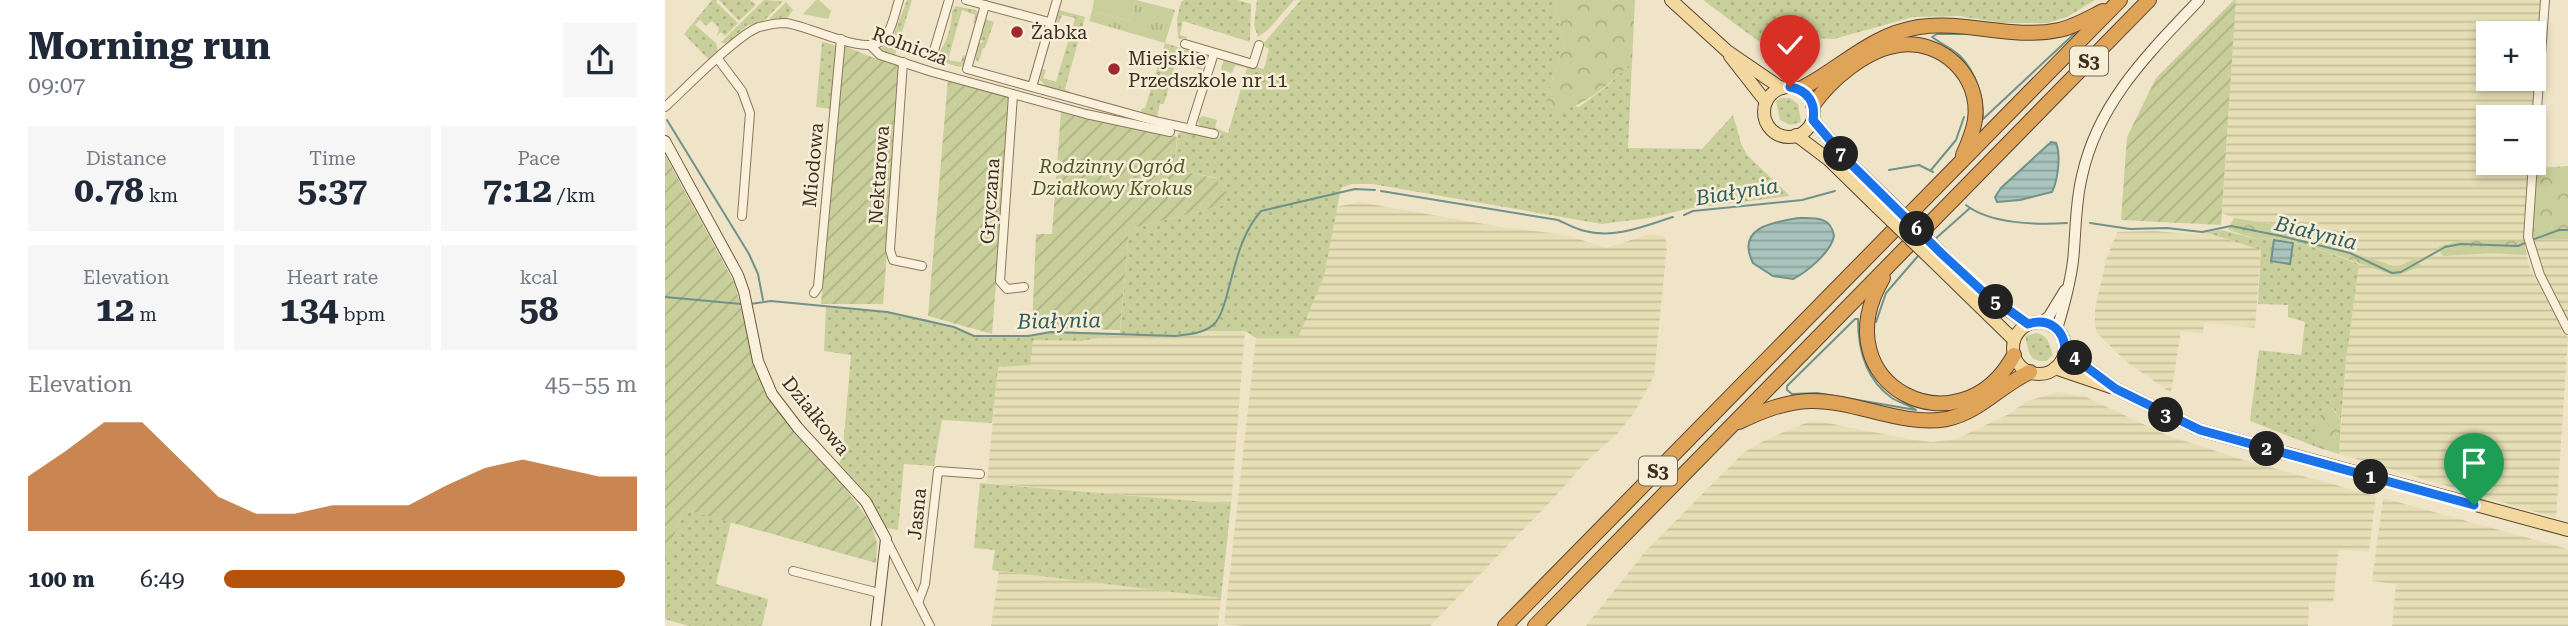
<!DOCTYPE html>
<meta charset="utf-8">
<style>
:root{--surface:#fff;--page:#f6f6f7;--text:#1f2937;--muted:#747a83;--accent:#b45309}
body{margin:0;font-family:"Roboto Serif",serif;background:var(--page);color:var(--text);height:100vh;display:flex;flex-direction:column;font-size:26px;white-space:nowrap}
*{box-sizing:border-box;margin:0}
p{font-size:23px;color:var(--muted)}
.icon{flex:none;width:38px;height:38px;fill:none;stroke:currentColor;stroke-width:2;stroke-linecap:round;stroke-linejoin:round}
.map{position:relative;flex:1;overflow:hidden}
.drawer{display:flex;flex-direction:column;background:var(--surface);width:665px}
.drawer>*{flex:none}
.fabs{position:absolute;left:1811px;top:21px;display:grid;gap:14px}
.fabs a{display:grid;place-items:center;width:70px;height:70px;border-radius:0px;background:var(--surface);box-shadow:0 4px 10px #0003;font-size:35px}
.pin{position:absolute;display:grid;place-items:center;width:60px;height:60px;color:#fff;margin:-72px -30px;border-radius:50% 50% 50% 0;rotate:-45deg;box-shadow:0 0 7px #0007}
.pin .icon{rotate:45deg}
.km{position:absolute;width:35px;height:35px;margin:-18px;border-radius:50%;background:#222;color:#fff;font-size:19px;line-height:35px;text-align:center}
.round{display:grid;place-items:center;flex:none;width:74px;height:74px;border-radius:0px;background:var(--page)}
.summary{display:flex;align-items:center;justify-content:space-between;height:119px;padding:0 28px}
h1{font-size:38px;font-weight:700;line-height:52px}
.stats{display:grid;grid-template-columns:repeat(3,1fr);gap:10px;height:119px;padding:7px 28px}
.stats div{display:grid;align-content:center;border-radius:0px;background:var(--page);text-align:center}
.stats b{font-size:35px;font-weight:700}
.stats small{font-size:19px;font-weight:400}
.stats p{font-size:19px}
.chart{height:196px;padding:14px 28px}
.chart p{display:flex;justify-content:space-between}
.chart svg{width:100%;height:126px;margin-top:7px;fill:var(--accent);opacity:.7}
ul{padding:0 28px;list-style:none;font-size:23px}
li{display:grid;grid-template-columns:112px 84px 1fr;align-items:center;height:52px}
li i{height:18px;border-radius:9px;background:var(--accent)}
main{display:flex;flex:1;min-height:0}
.map>svg:first-child{display:block}
</style>
<main>
<section class="drawer">
<div class="summary"><div><h1>Morning run</h1><p>09:07</p></div><a class="round"><svg class="icon" aria-label="share" viewBox="0 0 24 24"><path d="M12 15V3M7 8l5-5 5 5M5 13v7h14v-7"/></svg></a></div>
<div class="stats">
<div><p>Distance</p><b>0.78<small> km</small></b></div>
<div><p>Time</p><b>5:37</b></div>
<div><p>Pace</p><b>7:12<small> /km</small></b></div>
</div>
<div class="stats">
<div><p>Elevation</p><b>12<small> m</small></b></div>
<div><p>Heart rate</p><b>134<small> bpm</small></b></div>
<div><p>kcal</p><b>58</b></div>
</div>
<div class="chart"><p><span>Elevation</span>45–55 m</p>
<svg viewBox="0 0 160 44" preserveAspectRatio="none"><path d="M0 44V25L10 16L20 6L30 6L40 19L50 32L60 38L70 38L80 35L90 35L100 35L110 28L120 22L130 19L140 22L150 25L160 25V44z"/></svg>
</div>
<ul>
<li><b>100 m</b>6:49<i style="width:97%"></i></li>
</ul>
</section>
<div class="map">
<svg width="1903" height="626" viewBox="0 0 1903 626">
<defs>
<pattern id="farmland-rules" width="6" height="5" patternUnits="userSpaceOnUse" patternTransform="scale(1.75)"><rect width="6" height="5" fill="#e6deb5"/><path d="M0 2.5h6" fill="none" stroke="#c6bf9b"/></pattern>
<pattern id="grass-dots" width="8" height="8" patternUnits="userSpaceOnUse" patternTransform="scale(1.75)"><rect width="8" height="8" fill="#c9cf9b"/><path d="M2 2h.1M6 6h.1" fill="none" stroke="#aeb285" stroke-width="1.8" stroke-linecap="round"/></pattern>
<pattern id="forest-crowns" width="20" height="18" patternUnits="userSpaceOnUse" patternTransform="scale(1.75)"><rect width="20" height="18" fill="#c9cf9b"/><path d="M2 6a3 3 0 1 1 6 0M12 15a3 3 0 1 1 6 0" fill="none" stroke="#aeb285"/></pattern>
<pattern id="park-tufts" width="24" height="20" patternUnits="userSpaceOnUse" patternTransform="scale(1.75)"><rect width="24" height="20" fill="#c9cf9b"/><path d="M3 7l-1-3M5 7V3M7 7l1-3M15 17l-1-3M17 17v-4M19 17l1-3" fill="none" stroke="#aeb285"/></pattern>
<pattern id="garden-furrows" width="10" height="10" patternUnits="userSpaceOnUse" patternTransform="scale(1.75)"><rect width="10" height="10" fill="#c9cf9b"/><path d="M-1 1l2-2M0 10L10 0M9 11l2-2" fill="none" stroke="#aeb285"/></pattern>
<pattern id="water-rules" width="6" height="5" patternUnits="userSpaceOnUse" patternTransform="scale(1.75)"><rect width="6" height="5" fill="#a9c4bc"/><path d="M0 2.5h6" fill="none" stroke="#8ba098"/></pattern>
</defs>
<rect width="100%" height="100%" fill="#f0e4c8"/>
<!-- farmland -->
<g fill="url(#farmland-rules)" fill-rule="evenodd">
<path d="M1571 0H1876L1867 117H1824V163H1864L1859 241 1865 269 1903 338 1891 518 1674 454 1681 361 1695 255 1631 235 1606 224 1569 218 1557 213ZM1824 33H1869V79H1824Z"/>
<polygon points="694,202 836,227 901,235 941,248 985,234 1000,237 1002,246 989,376 969,413 952,434 922,461 885,502 765,626 579,626 559,624 591,338 633,338 671,207"/>
<polygon points="1490,231 1532,235 1540,232 1596,250 1590,328 1539,322 1538,334 1516,331 1506,393 1463,363 1432,333 1430,325 1430,309 1441,260 1452,232"/>
<polygon points="1873,239 1903,239 1903,322 1877,272 1869,241"/>
<polygon points="537,331 580,331 566,504 322,483 333,366 368,340 416,341 455,334 511,336 532,334"/>
<polygon points="1393,392 1421,397 1501,435 1582,461 1711,496 1704,552 1674,549 1668,602 1644,602 1643,626 921,626 979,553 1078,453 1100,440 1143,422 1157,422 1244,439 1267,442 1291,439 1342,415 1363,401"/>
<polygon points="1718,498 1903,549 1903,626 1727,626 1731,584 1707,581"/>
<polygon points="334,571 556,598 553,626 326,626"/>
</g>
<!-- grass -->
<g fill="url(#grass-dots)">
<polygon points="47,0 52,0 51,2 73,23 60,36 56,32 52,36 54,28 47,21 41,26 35,20 30,25 51,43 53,51 44,60 19,34"/>
<polygon points="54,0 85,0 91,5 74,21"/>
<polygon points="99,0 118,1 100,20 82,26 61,44 56,42"/>
<polygon points="242,0 247,0 230,55 241,58 240,60 214,50 226,41"/>
<polygon points="519,0 573,0 586,4 585,42 518,21 515,35 522,37 521,40 513,38 512,19 516,2"/>
<polygon points="592,0 629,0 603,30 593,37 589,25"/>
<path d="M636 0H889L899 43 881 100 914 107 941 87 967 62 963 148 1037 149 1068 115 1076 143 1082 155 1125 196 1026 208 985 218 937 224 707 184H687L676 188 659 276 633 338H591L580 331H537L532 334 511 336 455 334 416 341 368 340 365 365 333 367 327 423 277 420 269 466 239 464 233 530 221 528 205 498 174 463 177 458 186 355 159 351 161 307 222 312 260 319 289 327 309 336H363L386 332 455 333 464 229 559 205 564 192H553L552 178 509 169 513 133 523 131 555 137 556 133C545 130 535 132 532 119L538 116 552 120 550 128 563 133 582 68 570 65 567 73 556 70 559 59 599 69 604 49 597 45Z"/>
<polygon points="1038,0 1430,0 1402,17 1383,23 1338,23 1293,16 1248,17 1169,39 1151,38 1114,50 1104,49"/>
<polygon points="121,2 128,10 122,18 104,19"/>
<path d="M291 6 311 10 314 15 311 24 308 23 310 15 297 10 283 60 296 62 298 55 302 56 299 65 295 67 270 60V57C281 47 287 26 287 11Z"/>
<polygon points="394,10 420,17 400,89 407,93 396,90 398,83 395,90 381,86 375,80 377,69 381,70 378,78 391,82 410,18 397,15 394,23 391,22"/>
<polygon points="320,19 329,22 320,48 318,48 314,61 312,62 310,56 314,42 317,43 318,41 314,39"/>
<polygon points="137,36 172,46 167,109 151,107 157,42"/>
<polygon points="500,43 534,54 539,66 537,70 525,66 527,58 514,52 499,104 495,104 492,117 476,112 477,108 480,108"/>
<polygon points="1116,98 1125,98 1133,104 1136,122 1125,125 1115,120 1111,101"/>
<polygon points="1557,230 1591,239 1605,238 1609,240 1606,261 1625,264 1629,243 1639,244 1694,264 1681,361 1676,420 1668,408 1659,407 1655,415 1654,448 1585,421 1594,350 1636,355 1640,322 1623,317 1623,305 1593,304 1596,250 1540,232"/>
<path d="M1372 333C1384 336 1384 345 1388 355L1381 361C1362 362 1364 350 1360 336Z"/>
<polygon points="315,483 566,504 556,598 327,570 330,550 309,548"/>
<polygon points="18,509 66,522 51,584 103,599 97,626 24,626 0,619 0,563"/>
</g>
<!-- forest -->
<g fill="url(#forest-crowns)">
<path d="M889 0H970L967 62C941 87 924 103 889 114L881 100 899 43Z"/>
<polygon points="1903,166 1903,239 1873,239 1869,241 1867,232 1872,168"/>
<polygon points="1569,218 1606,224 1631,235 1732,267 1751,258 1756,266 1731,276 1639,244 1605,238 1591,239 1563,230"/>
<polygon points="1798,240 1859,241 1862,255 1827,253 1778,256 1773,247"/>
<path d="M1664 404 1676 420 1674 454 1654 448C1654 434 1650 411 1664 404Z"/>
</g>
<!-- park -->
<g fill="url(#park-tufts)">
<polygon points="151,0 154,0 166,11 163,19 138,14"/>
<polygon points="471,0 510,10 500,43 424,21 427,11 465,21"/>
</g>
<!-- garden -->
<g fill="url(#garden-furrows)">
<polygon points="1569,0 1571,0 1556,225 1456,220 1462,137 1491,78"/>
<polygon points="179,46 207,57 236,65 218,304 156,304"/>
<polygon points="283,78 310,86 312,88 346,95 327,334 263,316"/>
<polygon points="396,111 512,137 509,169 553,179 553,191 565,192 559,205 464,229 455,330 367,328 371,234 387,234"/>
<polygon points="0,155 70,284 88,359 99,391 126,427 164,466 206,523 212,543 211,563 18,509 0,563"/>
</g>
<!-- pitch -->
<polygon fill="#c9cf9b" points="429,0 471,0 465,21 427,11"/>
<!-- water -->
<g fill="url(#water-rules)" stroke="#6f938a" stroke-width="2">
<path d="M1386 142 1391 143C1396 155 1393 180 1387 192L1355 200 1332 202 1330 197 1336 188Z"/>
<path d="M1134 218C1150 218 1166 216 1169 236 1166 252 1142 272 1128 279L1108 276 1088 263C1070 227 1109 222 1134 218Z"/>
<polygon points="1609,240 1628,243 1625,264 1606,261"/>
</g>
<g fill="none" stroke-linecap="round" stroke-linejoin="round">
<!-- stream -->
<g stroke="#6f938a" stroke-width="2">
<path d="M1299 34H1272L1267 37C1276 44 1287 48 1295 56 1311 72 1318 96 1318 118"/>
<polyline points="1318,119 1410,33 1408,33"/>
<polyline points="2,120 84,254 93,274 98,300"/>
<polyline points="1224,170 1254,165 1268,172"/>
<polyline points="1266,170 1291,140 1299,117"/>
<path d="M716 191 893 220C902 224 910 229 920 231 950 239 979 226 1008 217"/>
<path d="M1301 205C1325 224 1372 225 1402 223"/>
<polyline points="1019,215 1028,211 1137,200 1170,191"/>
<polyline points="1425,223 1465,229 1502,228 1537,232 1566,226 1616,236 1685,253 1727,273 1736,272 1780,247 1796,244 1853,246 1860,243"/>
<polyline points="1269,240 1305,208"/>
<polyline points="1867,240 1894,230 1903,230"/>
<polyline points="0,297 76,304"/>
<path d="M85 304 106 301 222 312 289 327 309 336H363L386 332 511 336C525 334 542 333 551 322 558 313 560 301 563 291 571 262 576 234 596 211L690 189 710 190"/>
<path d="M1190 319H1193C1193 349 1201 380 1227 398 1235 403 1245 405 1251 410L1152 393 1127 394 1122 390V386Z"/>
<polyline points="1211,322 1221,293 1253,256"/>
</g>
<defs>
<g id="street">
<polyline points="301,0 384,22"/>
<polyline points="320,5 302,69 494,122 549,134"/>
<polyline points="520,44 588,64 594,45"/>
<polyline points="206,46 215,55 267,72 421,114 505,132"/>
<polyline points="268,54 284,0"/>
<polyline points="53,59 77,91 85,113 77,216"/>
<polyline points="238,62 225,250 228,260 257,266"/>
<polyline points="367,87 392,0"/>
<polyline points="348,95 335,281 342,289 359,287"/>
<path d="M0 107C20 89 72 35 94 27 102 25 111 23 120 23 143 25 201 57 218 40 227 31 230 12 234 0"/>
<polyline points="525,129 549,53"/>
<polyline points="1869,150 1880,0"/>
<polyline points="1868,163 1863,237 1875,275 1903,330"/>
<polyline points="149,293 153,287 176,39"/>
<polyline points="222,541 265,626"/>
<polyline points="128,571 214,593"/>
<polyline points="253,603 260,584 273,471 315,474"/>
</g>
<g id="secondary">
<polyline points="0,141 73,275 79,292 93,361 107,394 133,428 201,502 221,539 211,626"/>
<polyline points="1377,322 1384,316 1400,290"/>
<path d="M1392 329C1399 306 1405 285 1408 261 1411 233 1410 204 1417 176 1433 102 1484 53 1534 0"/>
</g>
<g id="primary">
<polyline points="1006,0 1062,51 1116,88"/>
<polyline points="1065,56 1101,102"/>
<circle cx="1124" cy="112" r="25"/>
<polyline points="1148,120 1180,158 1221,198"/>
<polyline points="1131,135 1164,160 1212,207"/>
<polyline points="1277,254 1316,291 1363,324"/>
<polyline points="1269,262 1349,340"/>
<circle cx="1374" cy="348" r="26"/>
<polyline points="1400,351 1451,389 1535,430 1903,530"/>
<polyline points="1390,368 1446,387"/>
</g>
<g id="highway">
<path d="M1135 89C1177 68 1204 35 1254 27 1300 20 1347 40 1394 30 1409 27 1424 18 1438 11"/>
<path d="M1148 105C1166 79 1202 49 1234 45 1277 39 1316 76 1310 120 1308 132 1303 144 1298 155"/>
<path d="M1218 278C1155 385 1295 455 1349 355"/>
<path d="M1074 422C1097 411 1119 402 1145 401 1192 400 1235 427 1282 419 1315 412 1336 385 1365 372"/>
<polyline points="840,626 1455,0"/>
<polyline points="870,626 1484,0"/>
</g>
</defs>
<!-- street casing -->
<use href="#street" stroke="#8d765c" stroke-width="10"/>
<!-- secondary casing -->
<use href="#secondary" stroke="#6f573f" stroke-width="12"/>
<!-- primary casing -->
<use href="#primary" stroke="#5b4430" stroke-width="14"/>
<!-- highway casing -->
<use href="#highway" stroke="#5b4430" stroke-width="16"/>
<!-- street -->
<use href="#street" stroke="#faf1dc" stroke-width="8"/>
<!-- secondary -->
<use href="#secondary" stroke="#faf1dc" stroke-width="10"/>
<!-- primary -->
<use href="#primary" stroke="#f3d9a0" stroke-width="12"/>
<!-- highway -->
<use href="#highway" stroke="#e0a458" stroke-width="14"/>
<defs>
<g id="primary-bridge">
<polyline points="1221,198 1277,254"/>
<polyline points="1212,207 1269,262"/>
</g>
</defs>
<!-- primary-bridge casing -->
<use href="#primary-bridge" stroke="#5b4430" stroke-width="14" stroke-linecap="butt"/>
<!-- primary-bridge -->
<use href="#primary-bridge" stroke="#f3d9a0" stroke-width="12"/>
</g>
<g fill="none" stroke-linecap="round" stroke-linejoin="round">
<defs>
<path id="route" d="M1125 87C1142 90 1151 102 1148 120L1180 158 1277 254 1316 290 1363 324C1384 317 1400 330 1400 351L1451 389 1535 430 1809 505"/>
</defs>
<!-- route casing -->
<use href="#route" stroke="#fff" stroke-width="14"/>
<!-- route -->
<use href="#route" stroke="#1a73e8" stroke-width="9"/>
</g>
<!-- markers -->
<g fill="#9e2a2b" stroke="#f7eed8" stroke-width="2.5">
<circle cx="352" cy="32" r="7"/>
<circle cx="449" cy="69" r="7"/>
</g>
<g text-anchor="middle" dominant-baseline="central" stroke-width="5" stroke-linejoin="round" paint-order="stroke">
<!-- shield labels -->
<g fill="#f7eed8" stroke="#756857" stroke-width="2">
<rect x="1405" y="46.5" width="38" height="29" rx="5"/>
<rect x="974" y="456.5" width="38" height="29" rx="5"/>
</g>
<g font-size="18" font-weight="bold" fill="#3d2e20">
<text x="1424" y="61">S3</text>
<text x="993" y="471">S3</text>
</g>
<!-- poi labels -->
<g font-size="19" fill="#3d2e20" stroke="#f7eed8" text-anchor="start">
<text x="366" y="32">Żabka</text>
<text x="463" y="58">Miejskie<tspan x="463" dy="22">Przedszkole nr 11</tspan></text>
</g>
<!-- street labels -->
<g font-size="19" fill="#3d2e20" stroke="#f7eed8">
<text transform="translate(245 46) rotate(20)">Rolnicza</text>
<text transform="translate(148 165) rotate(-85)">Miodowa</text>
<text transform="translate(214 175) rotate(-86)">Nektarowa</text>
<text transform="translate(325 201) rotate(-86)">Gryczana</text>
<text transform="translate(151 416) rotate(51)">Działkowa</text>
<text transform="translate(252 514) rotate(-84)">Jasna</text>
</g>
<!-- park labels -->
<g font-size="19" font-style="italic" fill="#4d5a26" stroke="#f7eed8">
<text x="447" y="166">Rodzinny Ogród<tspan x="447" dy="22">Działkowy Krokus</tspan></text>
</g>
<!-- water labels -->
<g font-size="21" font-style="italic" fill="#2f5d5a" stroke="#f7eed8">
<text transform="translate(1072 192) rotate(-9)">Białynia</text>
<text transform="translate(1651 233) rotate(14)">Białynia</text>
<text transform="translate(394 321) rotate(-1)">Białynia</text>
</g>
</g>
</svg>
<div class="fabs">
<a>+</a>
<a>−</a>
</div>
<div class="pin" style="left:1809px;top:505px;background:#1e9e55"><svg class="icon" aria-label="arrive" viewBox="0 0 24 24"><path d="M6 21V4h12l-3 4 3 4H6"/></svg></div>
<div class="pin" style="left:1125px;top:87px;background:#d93025"><svg class="icon" aria-label="check" viewBox="0 0 24 24"><path d="M5 12l5 5 9-10"/></svg></div>
<b class="km" style="left:1706px;top:477px">1</b>
<b class="km" style="left:1602px;top:449px">2</b>
<b class="km" style="left:1501px;top:415px">3</b>
<b class="km" style="left:1410px;top:358px">4</b>
<b class="km" style="left:1331px;top:302px">5</b>
<b class="km" style="left:1252px;top:229px">6</b>
<b class="km" style="left:1176px;top:154px">7</b>
</div>
</main>
